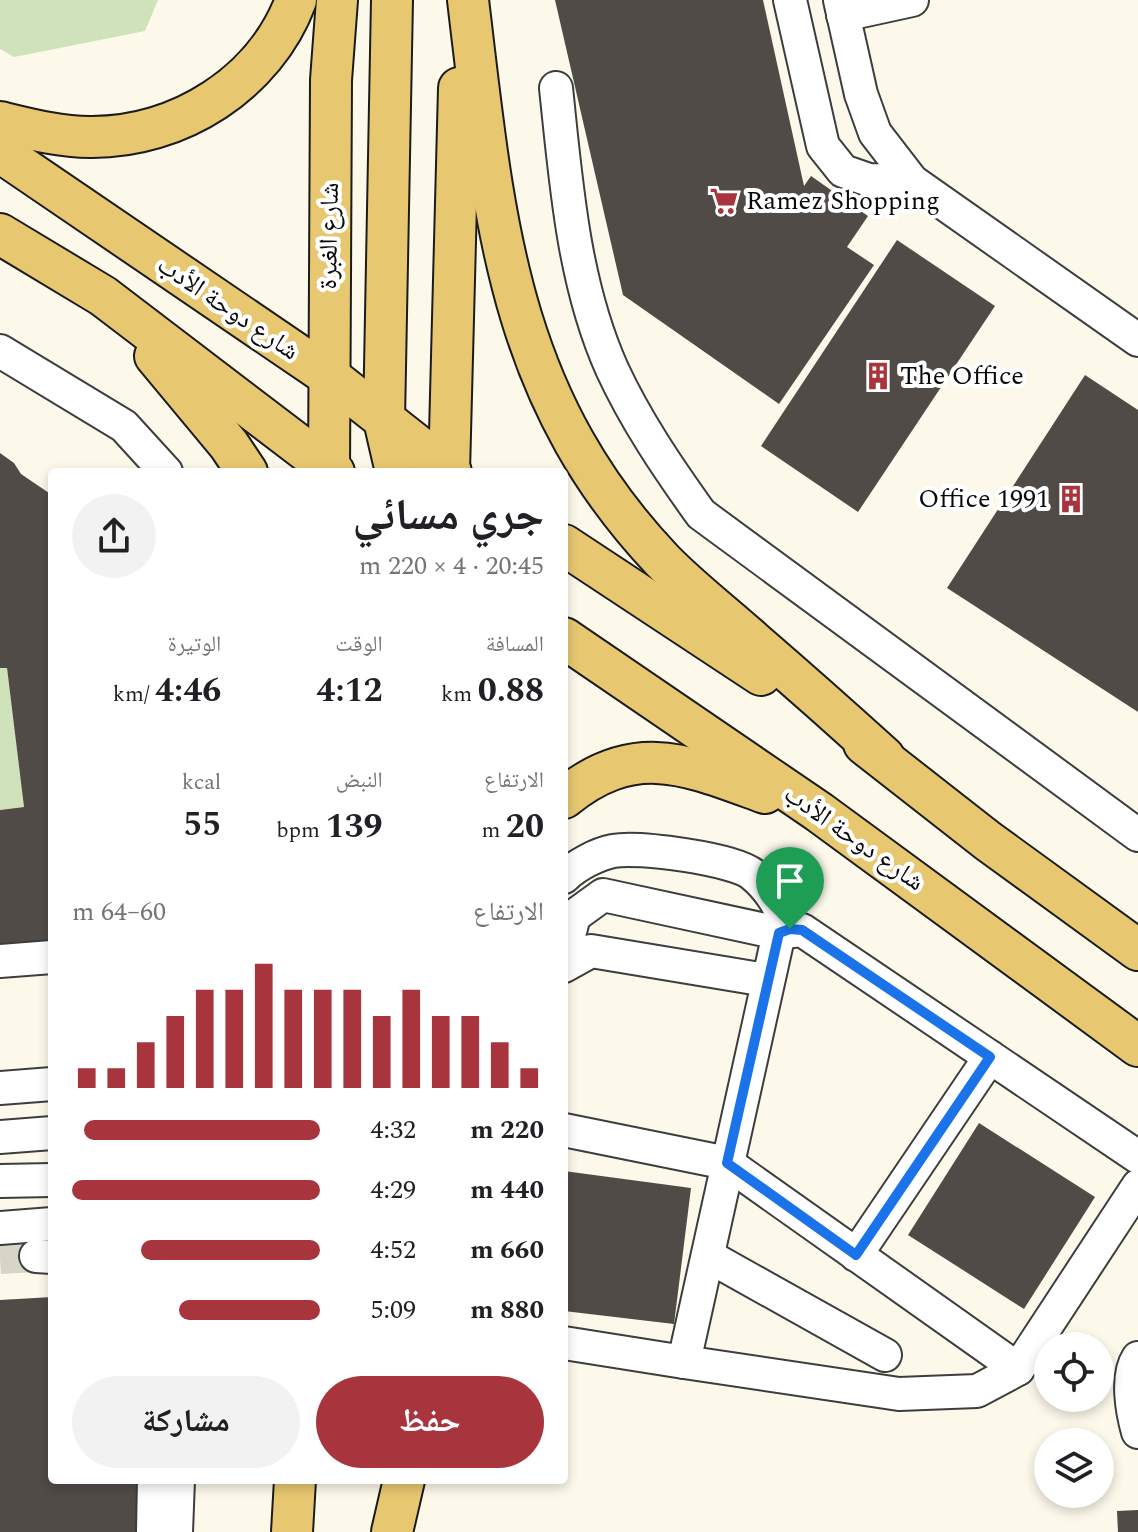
<!DOCTYPE html>
<html lang="ar">
<meta charset="utf-8">
<style>
:root{--surface:#fff;--page:#f2f2f2;--text:#202124;--muted:#757577;--accent:#a8353d}
body{margin:0;font-family:Spectral,"Noto Naskh Arabic",serif;background:var(--page);color:var(--text);direction:rtl;height:100vh;display:flex;flex-direction:column;font-size:30px;white-space:nowrap}
*{box-sizing:border-box;margin:0}
p{font-size:26px;color:var(--muted)}
.icon{flex:none;width:44px;height:44px;fill:none;stroke:currentColor;stroke-width:2;stroke-linecap:round;stroke-linejoin:round}
.map{position:relative;flex:1;overflow:hidden;direction:ltr}
.panel{position:absolute;left:48px;top:468px;width:520px;height:1016px;display:flex;flex-direction:column;background:var(--surface);border-radius:8px;box-shadow:0 4px 12px #0003;direction:rtl}
.panel>*{flex:none}
.tools{position:absolute;left:1034px;top:1332px;display:grid;gap:16px}
.tools a{display:grid;place-items:center;width:80px;height:80px;border-radius:50%;background:var(--surface);box-shadow:0 4px 12px #0003;font-size:40px}
.pin{position:absolute;display:grid;place-items:center;width:68px;height:68px;color:#fff;margin:-82px -34px;border-radius:50% 50% 50% 0;rotate:-45deg;box-shadow:0 0 8px #0007}
.pin .icon{rotate:45deg}
.round{display:grid;place-items:center;flex:none;width:84px;height:84px;border-radius:42px;background:var(--page)}
.headline{display:flex;align-items:center;justify-content:space-between;height:136px;padding:0 24px}
h1{font-size:44px;font-weight:700;line-height:60px}
.figures{display:grid;grid-template-columns:repeat(3,1fr);gap:12px;height:136px;padding:8px 24px}
.figures div{display:grid;align-content:center}
.figures b{font-size:34px;font-weight:700}
.figures small{font-size:22px;font-weight:400}
.figures p{font-size:22px}
.chart{height:224px;padding:16px 24px}
.chart p{display:flex;justify-content:space-between}
.chart svg{width:100%;height:144px;margin-top:8px;stroke:var(--accent);stroke-width:6}
.primary-button{display:flex;gap:16px;margin-top:auto;padding:16px 24px}
.primary-button a{flex:1;height:92px;border-radius:48px;background:var(--accent);color:#fff;font-size:32px;font-weight:700;line-height:92px;text-align:center}
.primary-button a+a{background:var(--page);color:var(--text)}
ul{padding:0 24px;list-style:none;font-size:26px}
li{display:grid;grid-template-columns:128px 96px 1fr;align-items:center;height:60px}
li i{height:20px;border-radius:10px;background:var(--accent)}
.map>svg:first-child{display:block}
</style>
<div class="map">
<svg width="1138" height="1532" viewBox="0 0 1138 1532">
<rect width="100%" height="100%" fill="#fcf8ea"/>
<!-- green -->
<g fill="#cfe2b9">
<polygon points="0,0 158,0 145,31 14,57 0,49"/>
<polygon points="0,668 7,668 24,807 0,810"/>
</g>
<!-- building -->
<g fill="#514b48">
<polygon points="555,0 763,0 804,186 811,176 868,216 847,247 874,265 779,404 623,295"/>
<polygon points="897,240 995,306 858,512 761,446"/>
<polygon points="1085,375 1138,410 1138,712 947,588"/>
<polygon points="0,453 14,463 21,474 52,495 52,948 0,952 0,810 24,807 7,668 0,668"/>
<polygon points="979,1123 1095,1197 1024,1309 908,1235"/>
<polygon points="564,1171 691,1188 674,1324 564,1311"/>
<polygon points="52,1297 52,1480 148,1480 136,1532 0,1532 0,1300"/>
<polygon points="1138,1510 1138,1532 1118,1532 1117,1511"/>
</g>
<g fill="none" stroke-linecap="round" stroke-linejoin="round">
<!-- minor-tunnel -->
<polyline stroke="#d8d4c8" stroke-width="32" stroke-dasharray="32 16" stroke-linecap="butt" points="0,1258 36,1256"/>
<defs>
<g id="minor">
<polyline points="790,0 823,146 843,171 869,180 912,181"/>
<polyline points="840,0 861,94 875,133 912,181 1138,340"/>
<polyline points="843,15 912,0"/>
<path d="M556 88C566 182 573 282 612 369 636 421 668 468 701 514L1138 835"/>
<polyline points="0,351 124,426 166,472"/>
<path d="M564 877C575 866 597 854 613 851 638 846 733 859 752 874 771 889 780 908 790 929"/>
<polyline points="564,955 574,916 603,895 779,933 802,930 1138,1157"/>
<polyline points="0,961 52,957"/>
<polyline points="564,966 591,951 766,980"/>
<polyline points="0,1088 52,1084"/>
<polyline points="564,1130 727,1163 1018,1369"/>
<polyline points="0,1137 52,1133"/>
<polyline points="0,1181 52,1180"/>
<polyline points="0,1228 52,1224"/>
<polyline points="856,1255 990,1057"/>
<polyline points="36,1256 52,1257"/>
<polyline points="708,1256 885,1355"/>
<polyline points="564,1343 684,1362 779,933"/>
<path d="M1138 1358C1126 1376 1132 1411 1138 1432"/>
<polyline points="684,1362 899,1394 977,1391 1018,1369 1138,1186"/>
<polyline points="153,1532 154,1480"/>
<polyline points="176,1532 178,1480"/>
</g>
<g id="major">
<polyline points="392,0 384,420 396,472"/>
<path d="M468 0C494 214 505 394 662 560 690 589 723 614 753 641 797 679 841 718 884 757"/>
<path d="M0 122C29 129 60 137 90 137 179 138 265 83 296 0"/>
<polyline points="0,152 329,376 451,472"/>
<polyline points="0,234 103,296 334,472"/>
<polyline points="155,356 229,445 247,472"/>
<polyline points="329,472 331,80 337,0"/>
<polyline points="449,472 459,88"/>
<polyline points="564,545 761,675"/>
<polyline points="564,638 819,812 1138,1046"/>
<polyline points="864,744 988,841 1138,950"/>
<path d="M564 798C635 740 688 765 765 793"/>
<polyline points="292,1532 295,1480"/>
<polyline points="392,1532 404,1480"/>
</g>
</defs>
<!-- minor casing -->
<use href="#minor" stroke="#3d3d3d" stroke-width="36"/>
<!-- major casing -->
<use href="#major" stroke="#1b1b1b" stroke-width="44"/>
<!-- minor -->
<use href="#minor" stroke="#fff" stroke-width="32"/>
<!-- major -->
<use href="#major" stroke="#e7c770" stroke-width="40"/>
</g>
<g fill="none" stroke-linecap="round" stroke-linejoin="round">
<defs>
<polygon id="route" points="790,929 802,930 990,1057 856,1255 727,1163 779,933"/>
</defs>
<!-- route casing -->
<use href="#route" stroke="#fff" stroke-width="16"/>
<!-- route -->
<use href="#route" stroke="#1a73e8" stroke-width="10"/>
</g>
<!-- icons -->
<defs>
<symbol id="supermarket-bare" viewBox="-9 -9 18 18"><path d="M-6-5.5h2.5l.6 2H6L4.5 2H-2.5L-4.4-4H-6ZM-1.5 3.2a1.3 1.3 0 1 0 .1 0ZM3 3.2a1.3 1.3 0 1 0 .1 0Z" fill="#a8353d" stroke="#fff" stroke-width="2.5" paint-order="stroke"/></symbol>
<symbol id="building-bare" viewBox="-9 -9 18 18"><path d="M-4-6H4V6H1V3H-1V6H-4ZM-2.5-4.3h1.7v1.8h-1.7ZM.8-4.3h1.7v1.8H.8ZM-2.5-1h1.7V.8h-1.7ZM.8-1h1.7V.8H.8Z" fill="#a8353d" stroke="#fff" stroke-width="2.5" paint-order="stroke"/></symbol>
</defs>
<g fill-rule="evenodd">
<use href="#supermarket-bare" x="704" y="181" width="40" height="40"/>
<use href="#building-bare" x="858" y="356" width="40" height="40"/>
<use href="#building-bare" x="1051" y="479" width="40" height="40"/>
</g>
<g text-anchor="middle" dominant-baseline="central" stroke-width="8" stroke-linejoin="round" paint-order="stroke">
<!-- poi labels -->
<g font-size="26" fill="#0a0a0a" stroke="#fff" text-anchor="start">
<text x="746" y="201">Ramez Shopping</text>
<text x="900" y="376">The Office</text>
<text x="1049" y="499" text-anchor="end">Office 1991</text>
</g>
<!-- street labels -->
<g font-size="26" fill="#0a0a0a" stroke="#fff">
<text transform="translate(329 236) rotate(-89)">شارع الغبرة</text>
<text transform="translate(228 308) rotate(34)">شارع دوحة الأدب</text>
<text transform="translate(854 838) rotate(35)">شارع دوحة الأدب</text>
</g>
</g>
</svg>
<div class="tools">
<a><svg class="icon" aria-label="locate" viewBox="0 0 24 24"><circle cx="12" cy="12" r="6"/><path d="M12 2v4M12 18v4M2 12h4M18 12h4"/></svg></a>
<a><svg class="icon" aria-label="layers" viewBox="0 0 24 24"><path d="M12 4l9 5-9 5-9-5zM3 14l9 5 9-5"/></svg></a>
</div>
<div class="pin" style="left:790px;top:929px;background:#1e9e55"><svg class="icon" aria-label="arrive" viewBox="0 0 24 24"><path d="M6 21V4h12l-3 4 3 4H6"/></svg></div>
<section class="panel">
<div class="headline"><div><h1>جري مسائي</h1><p>20:45 · 4 × 220 m</p></div><a class="round"><svg class="icon" aria-label="share" viewBox="0 0 24 24"><path d="M12 15V3M7 8l5-5 5 5M5 13v7h14v-7"/></svg></a></div>
<div class="figures">
<div><p>المسافة</p><b>0.88<small> km</small></b></div>
<div><p>الوقت</p><b>4:12</b></div>
<div><p>الوتيرة</p><b>4:46<small> /km</small></b></div>
</div>
<div class="figures">
<div><p>الارتفاع</p><b>20<small> m</small></b></div>
<div><p>النبض</p><b>139<small> bpm</small></b></div>
<div><p>kcal</p><b>55</b></div>
</div>
<div class="chart"><p><span>الارتفاع</span>60–64 m</p>
<svg viewBox="0 0 160 44" preserveAspectRatio="none"><path d="M5 44V38M15 44V38M25 44V30M35 44V22M45 44V14M55 44V14M65 44V6M75 44V14M85 44V14M95 44V14M105 44V22M115 44V14M125 44V22M135 44V22M145 44V30M155 44V38"/></svg>
</div>
<ul>
<li><b>220 m</b>4:32<i style="width:95%"></i></li>
<li><b>440 m</b>4:29<i style="width:100%"></i></li>
<li><b>660 m</b>4:52<i style="width:72%"></i></li>
<li><b>880 m</b>5:09<i style="width:57%"></i></li>
</ul>
<div class="primary-button"><a>حفظ</a><a>مشاركة</a></div>
</section>
</div>
